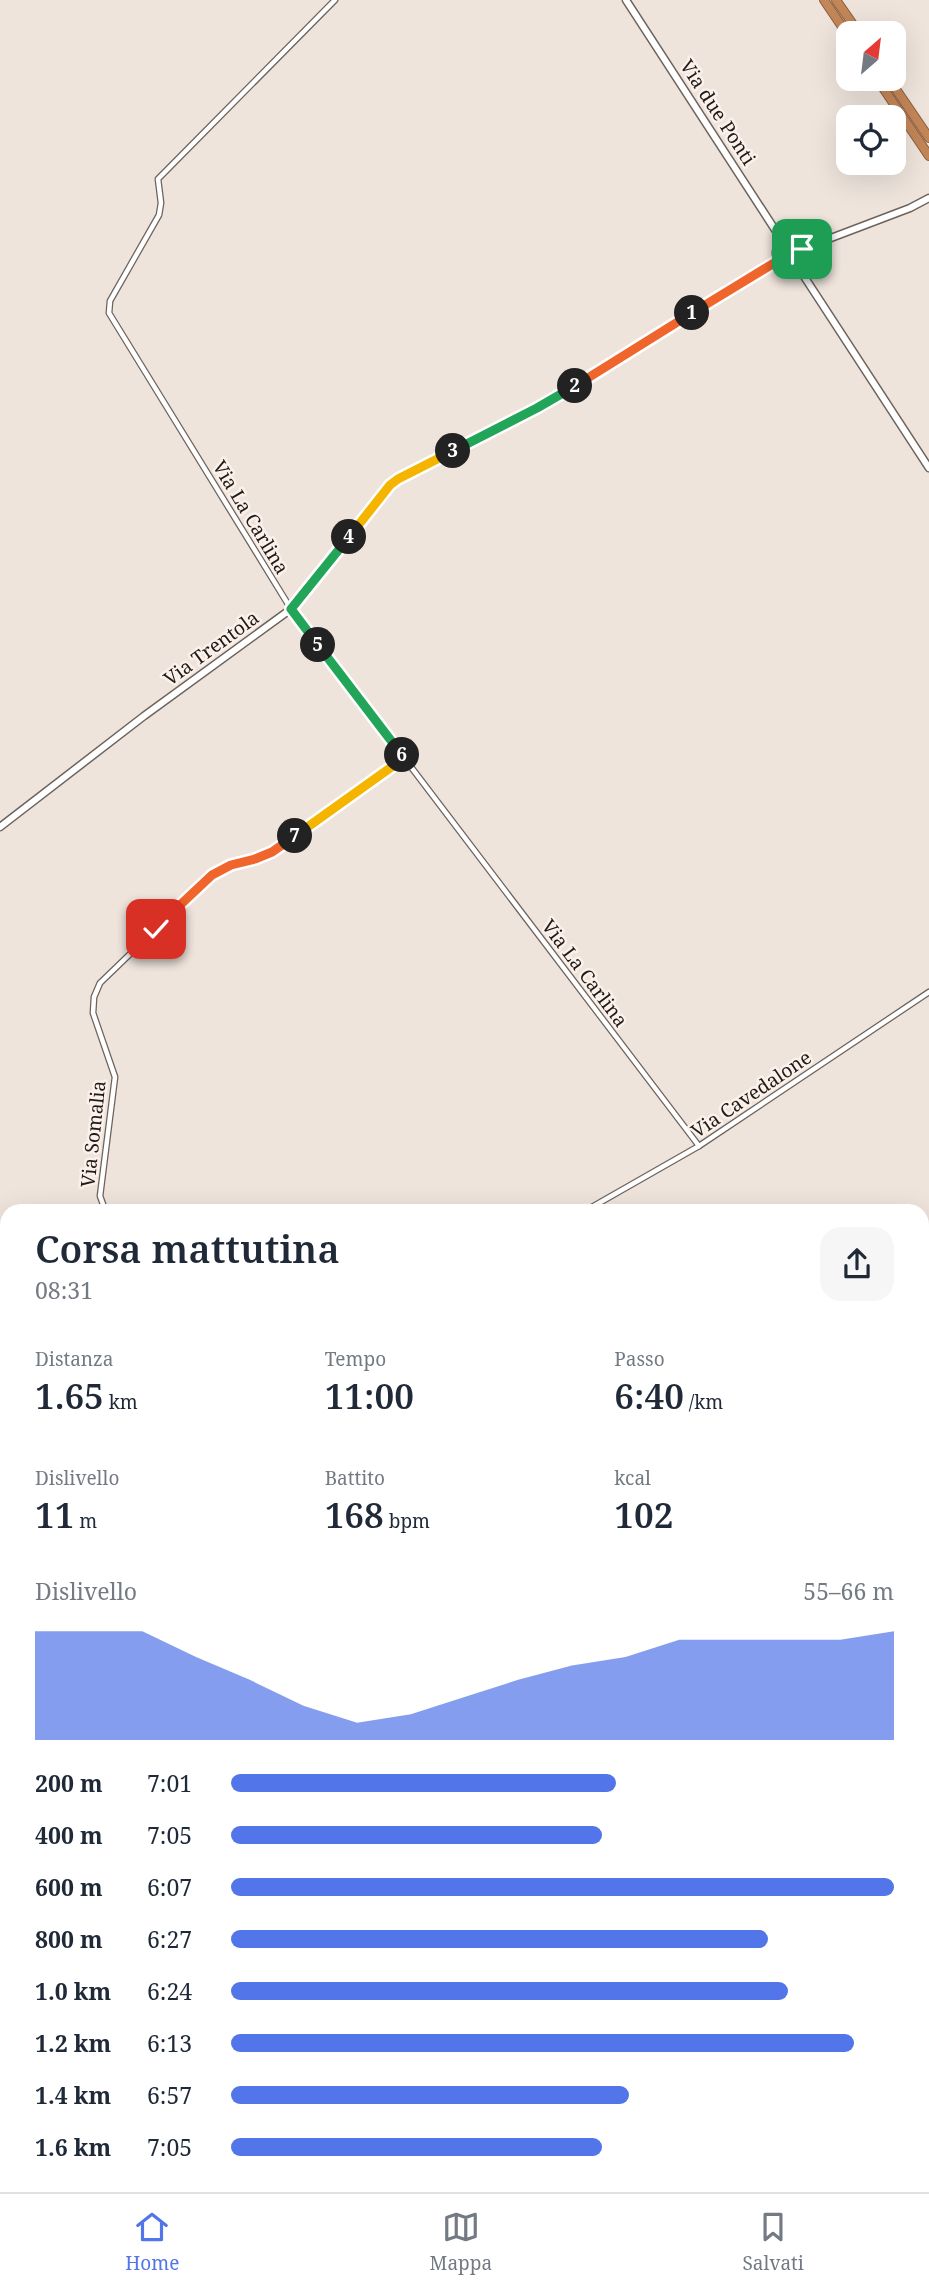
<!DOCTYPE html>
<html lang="it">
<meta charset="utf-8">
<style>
:root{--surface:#fff;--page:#f6f6f7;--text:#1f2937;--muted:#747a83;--line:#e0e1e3;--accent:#5275e9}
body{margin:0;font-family:"Noto Serif",serif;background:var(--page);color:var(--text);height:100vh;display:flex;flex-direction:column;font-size:26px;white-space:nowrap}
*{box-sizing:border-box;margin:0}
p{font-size:23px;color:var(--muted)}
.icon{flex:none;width:38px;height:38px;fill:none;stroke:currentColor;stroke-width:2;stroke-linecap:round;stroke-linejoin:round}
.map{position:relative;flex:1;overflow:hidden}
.sheet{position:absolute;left:0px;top:1204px;width:929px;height:989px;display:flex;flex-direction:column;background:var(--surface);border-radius:21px 21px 0 0;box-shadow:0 7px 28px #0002}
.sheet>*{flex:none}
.needle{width:46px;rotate:28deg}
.controls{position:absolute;left:836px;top:21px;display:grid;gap:14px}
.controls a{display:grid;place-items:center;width:70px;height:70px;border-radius:14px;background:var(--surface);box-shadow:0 7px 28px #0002;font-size:35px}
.pin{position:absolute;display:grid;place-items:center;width:60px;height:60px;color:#fff;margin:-30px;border-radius:14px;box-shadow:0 4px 10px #0006}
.km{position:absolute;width:35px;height:35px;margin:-18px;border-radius:50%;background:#222;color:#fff;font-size:19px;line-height:35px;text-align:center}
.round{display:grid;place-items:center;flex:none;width:74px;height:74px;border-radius:21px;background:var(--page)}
.summary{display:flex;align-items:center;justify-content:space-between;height:119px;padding:0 35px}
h1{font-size:38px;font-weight:600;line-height:52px}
.metrics{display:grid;grid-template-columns:repeat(3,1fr);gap:10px;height:119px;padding:7px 35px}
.metrics div{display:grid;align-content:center}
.metrics b{font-size:35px;font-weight:600}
.metrics small{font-size:19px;font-weight:400}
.metrics p{font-size:19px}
.chart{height:196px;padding:14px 35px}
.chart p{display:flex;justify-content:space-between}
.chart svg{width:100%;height:126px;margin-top:7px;fill:var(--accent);opacity:.7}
ul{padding:0 35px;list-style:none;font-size:23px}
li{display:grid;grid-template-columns:112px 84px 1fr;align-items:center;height:52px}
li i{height:18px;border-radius:9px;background:var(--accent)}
.tab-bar{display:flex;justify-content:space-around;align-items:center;height:98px;border-top:2px solid var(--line);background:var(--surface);font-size:19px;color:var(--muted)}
.tab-bar a{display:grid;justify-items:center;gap:4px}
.tab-bar .on{color:var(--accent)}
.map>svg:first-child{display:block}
</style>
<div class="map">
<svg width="929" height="2192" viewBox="0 0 929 2192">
<defs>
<pattern id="park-dots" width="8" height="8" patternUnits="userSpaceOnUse" patternTransform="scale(1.75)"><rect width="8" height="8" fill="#dcac88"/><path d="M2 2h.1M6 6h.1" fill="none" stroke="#bc9375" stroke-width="1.8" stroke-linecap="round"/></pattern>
</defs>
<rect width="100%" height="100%" fill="#eee4dc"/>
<!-- park -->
<polygon fill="url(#park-dots)" points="304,2186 609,2186 600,2192 307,2192"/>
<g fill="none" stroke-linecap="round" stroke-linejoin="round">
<defs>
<g id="street">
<polyline points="335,0 158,179 161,203 159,215 110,301 109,313 291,609 699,1146"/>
<path d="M107 1211 104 1207 100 1196 115 1077 93 1013 94 997 100 983 212 875C231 865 252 861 272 852L404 758"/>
<polyline points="585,1211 699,1146 929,992"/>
<path d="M7 1510C1 1530 2 1551 7 1572"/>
<polyline points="0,1844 7,1838"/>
<polyline points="0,1922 7,1934"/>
<polyline points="171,2192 181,2186"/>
<polyline points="637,2192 644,2187"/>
<polyline points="699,2192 700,2186"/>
</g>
<g id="secondary">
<polyline points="626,0 783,242"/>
<circle cx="789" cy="253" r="13"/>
<polyline points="802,249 910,208 929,198"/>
<polyline points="796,264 929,468"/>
<polyline points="0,827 144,716 291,609 381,494 398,479 537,408 779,260"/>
<polyline points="922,1574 929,1570"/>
<polyline points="922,2161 929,2157"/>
<polyline points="297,2186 300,2192"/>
<polyline points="731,2186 753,2192"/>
<polyline points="875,2192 887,2192"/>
<polyline points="899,2192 902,2186"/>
</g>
<g id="primary">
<polyline points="922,1908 929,1907"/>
<polyline points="0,2170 7,2165"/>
</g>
<g id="highway">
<polyline points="824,0 849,37"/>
<polyline points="836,0 859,33"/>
<polyline points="877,79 929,156"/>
<polyline points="889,79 929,138"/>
</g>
</defs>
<!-- street casing -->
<use href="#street" stroke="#6c635d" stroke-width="7"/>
<!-- secondary casing -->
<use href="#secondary" stroke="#6c635d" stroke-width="9"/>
<!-- primary casing -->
<use href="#primary" stroke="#896041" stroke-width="10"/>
<!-- highway casing -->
<use href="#highway" stroke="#896041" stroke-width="10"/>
<!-- street -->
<use href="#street" stroke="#fff" stroke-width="4.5"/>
<!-- secondary -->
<use href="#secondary" stroke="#fff" stroke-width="6"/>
<!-- primary -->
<use href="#primary" stroke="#dbb69a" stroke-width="7"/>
<!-- highway -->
<use href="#highway" stroke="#c38657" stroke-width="8"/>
</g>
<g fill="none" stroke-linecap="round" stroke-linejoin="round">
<defs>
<path id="split-1" d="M692 313 779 260 789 266C798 265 803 259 802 249"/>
<polyline id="split-2" points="575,386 692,313"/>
<polyline id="split-3" points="453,451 537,408 575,386"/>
<polyline id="split-4" points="349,537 390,485 398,479 453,451"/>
<polyline id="split-5" points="318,645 291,609 349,537"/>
<polyline id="split-6" points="318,645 402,755"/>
<polyline id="split-7" points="295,836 404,758 402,755"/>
<polyline id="split-8" points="179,906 212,875 231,865 255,859 272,852 295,836"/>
<polyline id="split-9" points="156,929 179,906"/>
</defs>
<!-- split-1 casing -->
<use href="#split-1" stroke="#fff" stroke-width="14"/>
<!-- split-2 casing -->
<use href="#split-2" stroke="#fff" stroke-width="14"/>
<!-- split-3 casing -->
<use href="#split-3" stroke="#fff" stroke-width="14"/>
<!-- split-4 casing -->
<use href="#split-4" stroke="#fff" stroke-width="14"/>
<!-- split-5 casing -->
<use href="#split-5" stroke="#fff" stroke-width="14"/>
<!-- split-6 casing -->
<use href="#split-6" stroke="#fff" stroke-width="14"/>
<!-- split-7 casing -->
<use href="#split-7" stroke="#fff" stroke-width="14"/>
<!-- split-8 casing -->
<use href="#split-8" stroke="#fff" stroke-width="14"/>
<!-- split-9 casing -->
<use href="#split-9" stroke="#fff" stroke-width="14"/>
<!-- split-1 -->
<use href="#split-1" stroke="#f0652b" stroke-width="9"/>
<!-- split-2 -->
<use href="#split-2" stroke="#f0652b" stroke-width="9"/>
<!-- split-3 -->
<use href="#split-3" stroke="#22a559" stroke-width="9"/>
<!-- split-4 -->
<use href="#split-4" stroke="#f5b400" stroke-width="9"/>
<!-- split-5 -->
<use href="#split-5" stroke="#22a559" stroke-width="9"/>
<!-- split-6 -->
<use href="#split-6" stroke="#22a559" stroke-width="9"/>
<!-- split-7 -->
<use href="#split-7" stroke="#f5b400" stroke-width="9"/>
<!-- split-8 -->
<use href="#split-8" stroke="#f0652b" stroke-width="9"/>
<!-- split-9 -->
<use href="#split-9" stroke="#f5b400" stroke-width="9"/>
</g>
<g text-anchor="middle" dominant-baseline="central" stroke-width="5" stroke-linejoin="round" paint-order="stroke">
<!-- street labels -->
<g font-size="19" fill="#1e1a17" stroke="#fcf1ea">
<text transform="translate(718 112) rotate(57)">Via due Ponti</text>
<text transform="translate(251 517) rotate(59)">Via La Carlina</text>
<text transform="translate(211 648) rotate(-36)">Via Trentola</text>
<text transform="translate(585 973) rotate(53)">Via La Carlina</text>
<text transform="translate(751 1094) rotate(-34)">Via Cavedalone</text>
<text transform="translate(93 1134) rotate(-84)">Via Somalia</text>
</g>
</g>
</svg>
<div class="controls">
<a><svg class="needle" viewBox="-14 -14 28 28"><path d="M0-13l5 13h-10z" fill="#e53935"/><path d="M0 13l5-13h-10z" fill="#747a83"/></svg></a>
<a><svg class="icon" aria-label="locate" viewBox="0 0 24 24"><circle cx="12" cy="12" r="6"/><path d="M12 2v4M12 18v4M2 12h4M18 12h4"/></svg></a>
</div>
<div class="pin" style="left:802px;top:249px;background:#1e9e55"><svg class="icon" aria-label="arrive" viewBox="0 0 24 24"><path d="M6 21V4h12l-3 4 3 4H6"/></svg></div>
<div class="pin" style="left:156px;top:929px;background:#d93025"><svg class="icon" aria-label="check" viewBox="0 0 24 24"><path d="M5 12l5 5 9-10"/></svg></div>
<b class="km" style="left:692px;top:313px">1</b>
<b class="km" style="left:575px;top:386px">2</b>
<b class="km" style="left:453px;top:451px">3</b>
<b class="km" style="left:349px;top:537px">4</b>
<b class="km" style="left:318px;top:645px">5</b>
<b class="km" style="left:402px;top:755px">6</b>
<b class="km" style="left:295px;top:836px">7</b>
<section class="sheet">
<div class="summary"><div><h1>Corsa mattutina</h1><p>08:31</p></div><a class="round"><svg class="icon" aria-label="share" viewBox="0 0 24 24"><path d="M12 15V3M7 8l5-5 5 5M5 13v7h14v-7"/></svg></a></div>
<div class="metrics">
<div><p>Distanza</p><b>1.65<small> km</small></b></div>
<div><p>Tempo</p><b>11:00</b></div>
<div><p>Passo</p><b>6:40<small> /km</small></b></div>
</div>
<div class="metrics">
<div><p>Dislivello</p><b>11<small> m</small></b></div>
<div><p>Battito</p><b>168<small> bpm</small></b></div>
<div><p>kcal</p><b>102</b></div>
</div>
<div class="chart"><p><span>Dislivello</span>55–66 m</p>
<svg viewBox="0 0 160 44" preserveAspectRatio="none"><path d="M0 44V6L10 6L20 6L30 15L40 23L50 32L60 38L70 35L80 29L90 23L100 18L110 15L120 9L130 9L140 9L150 9L160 6V44z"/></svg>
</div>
<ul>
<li><b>200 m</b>7:01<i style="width:58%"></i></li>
<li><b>400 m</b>7:05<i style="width:56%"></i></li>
<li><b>600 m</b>6:07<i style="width:100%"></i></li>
<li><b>800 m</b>6:27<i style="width:81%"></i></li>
<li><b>1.0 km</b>6:24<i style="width:84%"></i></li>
<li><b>1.2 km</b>6:13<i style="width:94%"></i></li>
<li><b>1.4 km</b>6:57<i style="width:60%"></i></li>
<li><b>1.6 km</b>7:05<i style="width:56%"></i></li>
</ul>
</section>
</div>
<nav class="tab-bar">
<a class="on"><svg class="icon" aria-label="home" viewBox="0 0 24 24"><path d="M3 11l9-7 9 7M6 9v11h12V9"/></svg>Home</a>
<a><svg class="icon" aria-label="map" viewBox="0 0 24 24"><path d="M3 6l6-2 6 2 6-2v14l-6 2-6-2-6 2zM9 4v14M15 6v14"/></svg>Mappa</a>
<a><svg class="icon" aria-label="saved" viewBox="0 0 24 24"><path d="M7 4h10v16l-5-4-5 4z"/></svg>Salvati</a>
</nav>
